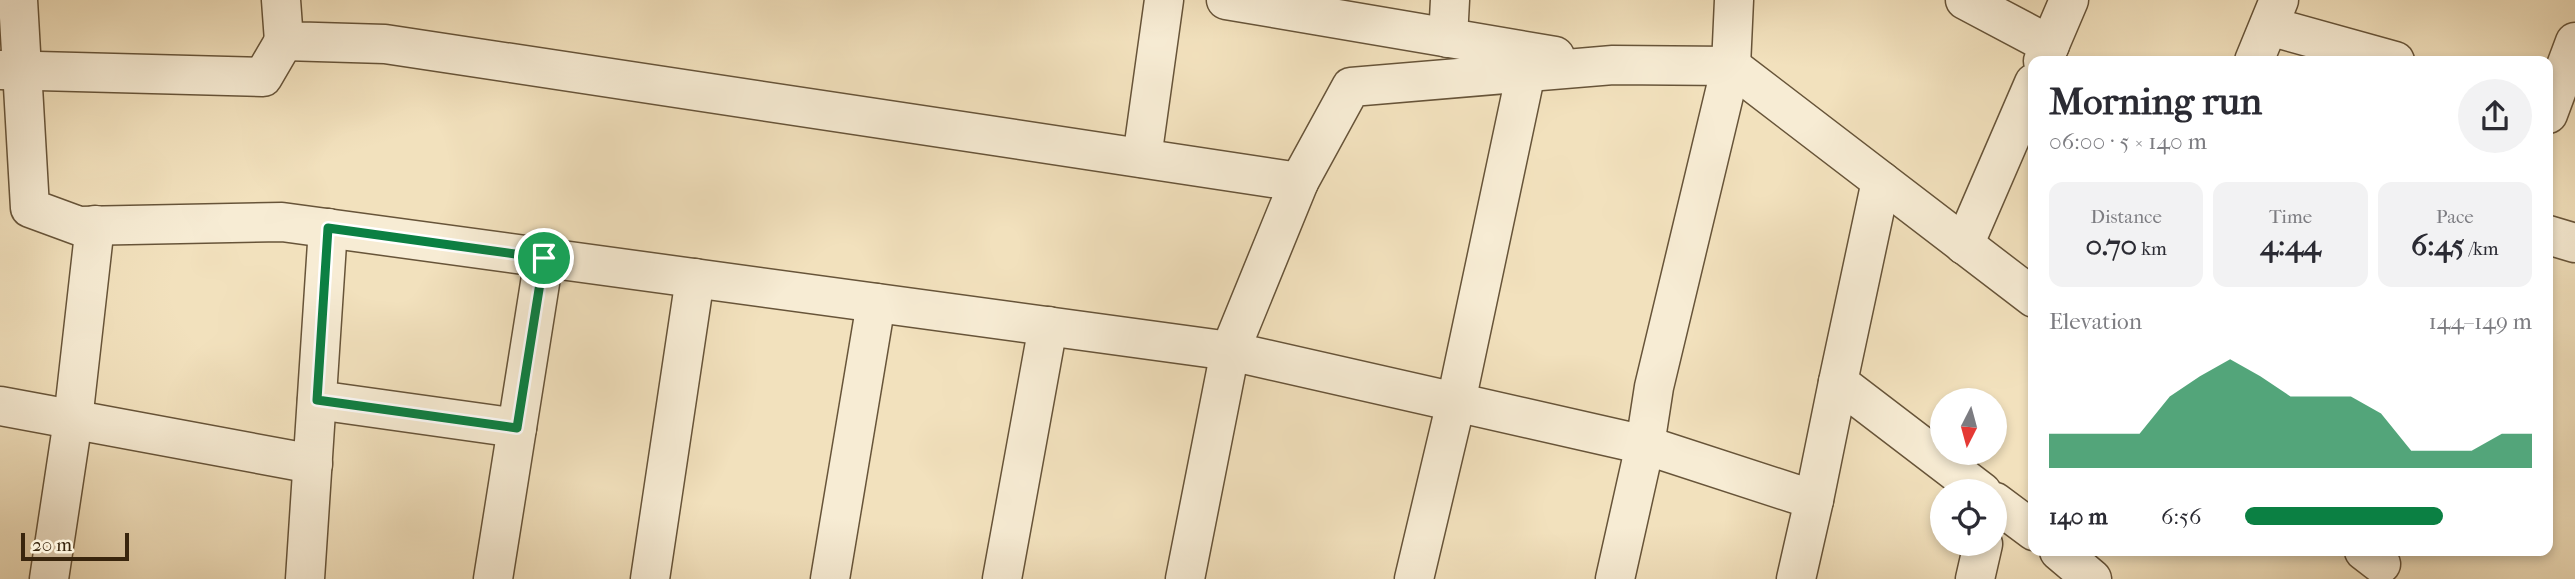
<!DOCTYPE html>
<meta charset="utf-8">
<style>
:root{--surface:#fff;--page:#f2f2f3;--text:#2b2b33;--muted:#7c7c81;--accent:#0b8043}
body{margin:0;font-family:"IM FELL French Canon",serif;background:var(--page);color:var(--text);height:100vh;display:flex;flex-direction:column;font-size:26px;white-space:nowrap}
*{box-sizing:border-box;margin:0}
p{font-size:23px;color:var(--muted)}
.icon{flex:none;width:38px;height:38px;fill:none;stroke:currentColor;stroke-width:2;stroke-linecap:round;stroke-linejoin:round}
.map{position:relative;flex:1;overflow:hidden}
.panel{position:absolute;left:2028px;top:56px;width:525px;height:500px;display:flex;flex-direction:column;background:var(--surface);border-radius:14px;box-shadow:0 4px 10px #0003}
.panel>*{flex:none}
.needle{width:46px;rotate:186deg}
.buttons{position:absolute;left:1930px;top:388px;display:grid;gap:14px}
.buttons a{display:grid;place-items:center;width:77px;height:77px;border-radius:50%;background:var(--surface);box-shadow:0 4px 10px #0003;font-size:35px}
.scale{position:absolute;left:21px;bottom:18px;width:108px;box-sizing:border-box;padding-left:7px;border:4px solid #39250d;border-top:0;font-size:19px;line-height:24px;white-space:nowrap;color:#39250d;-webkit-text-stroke:5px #f7ecd4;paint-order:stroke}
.pin{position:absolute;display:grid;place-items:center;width:60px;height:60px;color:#fff;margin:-30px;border:4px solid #fff;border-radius:50%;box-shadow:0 2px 7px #0007}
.round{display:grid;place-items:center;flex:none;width:74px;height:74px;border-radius:37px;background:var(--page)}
.headline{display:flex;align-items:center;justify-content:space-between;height:119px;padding:0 21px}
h1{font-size:38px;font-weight:700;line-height:52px}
.stats{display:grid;grid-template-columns:repeat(3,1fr);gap:10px;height:119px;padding:7px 21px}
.stats div{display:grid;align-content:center;border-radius:14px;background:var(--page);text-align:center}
.stats b{font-size:30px;font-weight:700}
.stats small{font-size:19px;font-weight:400}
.stats p{font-size:19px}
.chart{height:196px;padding:14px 21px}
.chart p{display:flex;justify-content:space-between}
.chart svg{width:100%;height:126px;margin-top:7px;fill:var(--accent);opacity:.7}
ul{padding:0 21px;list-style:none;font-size:23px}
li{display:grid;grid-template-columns:112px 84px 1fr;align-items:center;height:52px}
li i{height:18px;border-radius:9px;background:var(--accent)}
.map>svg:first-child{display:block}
</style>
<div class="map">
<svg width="2575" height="579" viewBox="0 0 2575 579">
<rect width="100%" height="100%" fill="#f2e1bd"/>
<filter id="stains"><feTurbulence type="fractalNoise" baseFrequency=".00286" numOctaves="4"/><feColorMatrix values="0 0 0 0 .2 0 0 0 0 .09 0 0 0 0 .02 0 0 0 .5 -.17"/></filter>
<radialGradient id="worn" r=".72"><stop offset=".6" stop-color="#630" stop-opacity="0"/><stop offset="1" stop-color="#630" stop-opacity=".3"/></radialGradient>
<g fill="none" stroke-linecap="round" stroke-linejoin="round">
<defs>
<g id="minor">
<polyline points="18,0 30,208 79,226 282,222 1230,351 1645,445 1814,500 1838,382 1982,492"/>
<polyline points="281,0 284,41 385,44 1299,182 1351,87 1613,65 1731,66 2034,298"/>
<polyline points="1226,0 1555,56"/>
<polyline points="1965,0 2050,45"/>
<polyline points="2269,26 2395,61"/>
<polyline points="1448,38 1450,0"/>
<polyline points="2043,61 2069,0"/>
<polyline points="2254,61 2279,0"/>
<polyline points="0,70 263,77 284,41"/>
<polyline points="2548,114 2575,42"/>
<polyline points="1142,158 1164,0"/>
<polyline points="2548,235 2575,243"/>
<polyline points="1964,245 2034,83"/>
<polyline points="1838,382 1881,181"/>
<polyline points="317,400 517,428"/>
<polyline points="0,406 313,464"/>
<polyline points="1995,502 2034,531"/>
<polyline points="2059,551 2092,579"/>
<polyline points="2364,551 2381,564"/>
<polyline points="49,579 73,420 95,225"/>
<polyline points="305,579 328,228"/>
<polyline points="493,579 544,258"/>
<polyline points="650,579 695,278"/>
<polyline points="830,579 876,303"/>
<polyline points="1002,579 1048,326"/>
<polyline points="1185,579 1230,351 1299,182"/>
<polyline points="1414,579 1456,402 1526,72"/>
<polyline points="1615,579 1645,445 1654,387 1731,66 1734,0"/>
<polyline points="1796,579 1814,500"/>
<polyline points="1975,579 1983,544"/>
</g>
</defs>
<!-- minor casing -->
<use href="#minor" stroke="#675439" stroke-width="41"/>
<!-- minor -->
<use href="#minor" stroke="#f7ecd4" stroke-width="38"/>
</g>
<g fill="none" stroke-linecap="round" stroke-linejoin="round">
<defs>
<polygon id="route" points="328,228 544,258 517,428 317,400"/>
</defs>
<!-- route casing -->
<use href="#route" stroke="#fff" stroke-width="14"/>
<!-- route -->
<use href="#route" stroke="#0b8043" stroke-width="9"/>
</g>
<rect width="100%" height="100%" filter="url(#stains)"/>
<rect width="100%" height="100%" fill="url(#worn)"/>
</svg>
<div class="buttons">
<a><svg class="needle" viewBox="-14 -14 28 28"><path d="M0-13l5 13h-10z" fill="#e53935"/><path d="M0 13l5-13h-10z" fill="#7c7c81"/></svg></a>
<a><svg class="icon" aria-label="locate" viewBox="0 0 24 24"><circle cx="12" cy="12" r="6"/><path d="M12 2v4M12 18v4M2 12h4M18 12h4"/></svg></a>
</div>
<div class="scale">20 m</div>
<div class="pin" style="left:544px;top:258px;background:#1e9e55"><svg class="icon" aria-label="arrive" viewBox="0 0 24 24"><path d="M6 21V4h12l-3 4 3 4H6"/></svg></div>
<section class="panel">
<div class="headline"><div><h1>Morning run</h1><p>06:00 · 5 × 140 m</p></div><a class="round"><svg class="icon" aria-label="share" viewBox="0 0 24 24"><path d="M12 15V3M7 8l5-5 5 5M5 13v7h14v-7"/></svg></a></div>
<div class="stats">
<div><p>Distance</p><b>0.70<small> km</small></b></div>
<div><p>Time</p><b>4:44</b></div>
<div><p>Pace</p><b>6:45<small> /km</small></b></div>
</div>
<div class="chart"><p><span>Elevation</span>144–149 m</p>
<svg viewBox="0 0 160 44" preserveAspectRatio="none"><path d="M0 44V32L10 32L20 32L30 32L40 19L50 12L60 6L70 12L80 19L90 19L100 19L110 25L120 38L130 38L140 38L150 32L160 32V44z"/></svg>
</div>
<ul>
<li><b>140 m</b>6:56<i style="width:69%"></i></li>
</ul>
</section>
</div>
